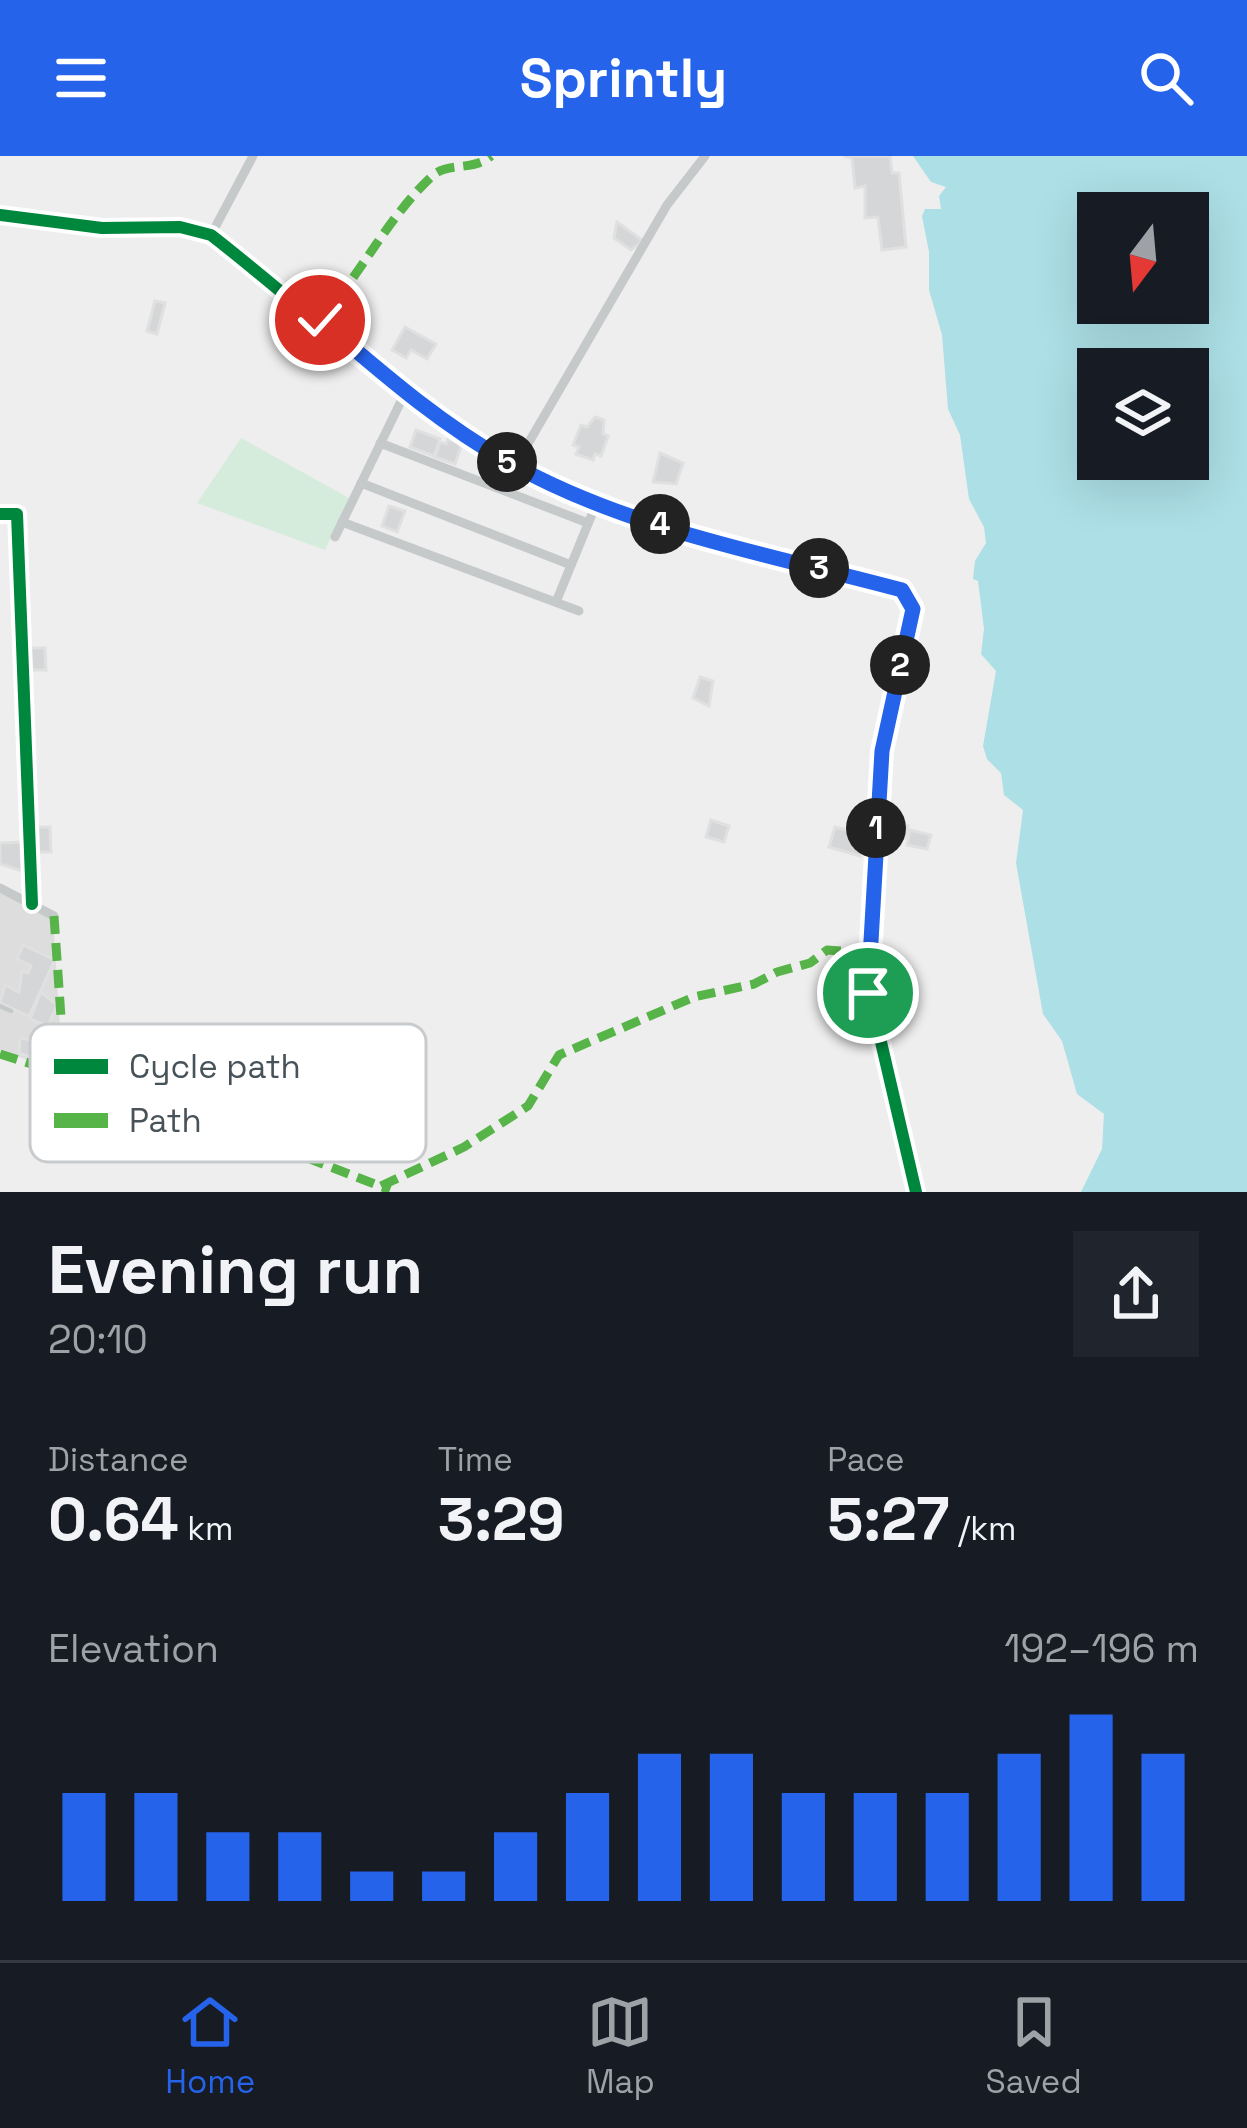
<!DOCTYPE html>
<meta charset="utf-8">
<style>
:root{--surface:#171b24;--page:#20242c;--text:#f1f3f6;--muted:#9ea1a6;--line:#363941;--accent:#2563eb}
body{margin:0;font-family:"Space Grotesk",sans-serif;background:var(--page);color:var(--text);height:100vh;display:flex;flex-direction:column;font-size:45px;white-space:nowrap}
*{box-sizing:border-box;margin:0}
p{font-size:39px;color:var(--muted)}
.icon{flex:none;width:66px;height:66px;fill:none;stroke:currentColor;stroke-width:2;stroke-linecap:round;stroke-linejoin:round}
.map{position:relative;height:1036px;overflow:hidden}
.side{display:flex;flex-direction:column;background:var(--surface);flex:1}
.side>*{flex:none}
.needle{width:78px;rotate:196deg}
.fabs{position:absolute;left:1077px;top:36px;display:grid;gap:24px}
.fabs a{display:grid;place-items:center;width:132px;height:132px;border-radius:0px;background:var(--surface);box-shadow:0 12px 48px #0002;font-size:60px}
.pin{position:absolute;display:grid;place-items:center;width:102px;height:102px;color:#fff;margin:-51px;border:6px solid #fff;border-radius:50%;box-shadow:0 3px 12px #0007}
.km{position:absolute;width:60px;height:60px;margin:-30px;border-radius:50%;background:#222;color:#fff;font-size:33px;line-height:60px;text-align:center}
.round{display:grid;place-items:center;flex:none;width:126px;height:126px;border-radius:0px;background:var(--page)}
.summary{display:flex;align-items:center;justify-content:space-between;height:204px;padding:0 48px}
h1{font-size:66px;font-weight:600;line-height:90px}
.metrics{display:grid;grid-template-columns:repeat(3,1fr);gap:18px;height:204px;padding:12px 48px}
.metrics div{display:grid;align-content:center}
.metrics b{font-size:60px;font-weight:600}
.metrics small{font-size:33px;font-weight:400}
.metrics p{font-size:33px}
.chart{height:336px;padding:24px 48px}
.chart p{display:flex;justify-content:space-between}
.chart svg{width:100%;height:216px;margin-top:12px;stroke:var(--accent);stroke-width:6}
header{display:flex;justify-content:space-between;align-items:center;height:156px;padding:0 48px;background:var(--accent);color:#fff;font-size:54px;font-weight:600}
.menu{display:flex;justify-content:space-around;align-items:center;height:168px;border-top:3px solid var(--line);background:var(--surface);font-size:33px;color:var(--muted)}
.menu a{display:grid;justify-items:center;gap:6px}
.menu .on{color:var(--accent)}
.map>svg:first-child{display:block}
</style>
<header><svg class="icon" aria-label="menu" viewBox="0 0 24 24"><path d="M4 6h16M4 12h16M4 18h16"/></svg>Sprintly<svg class="icon" aria-label="search" viewBox="0 0 24 24"><circle cx="10" cy="10" r="6"/><path d="M15 15l6 6"/></svg></header>
<div class="map">
<svg width="1247" height="1036" viewBox="0 0 1247 1036">
<rect width="100%" height="100%" fill="#efeeee"/>
<!-- education -->
<polygon fill="#ddddde" points="0,737 53,763 63,917 0,894"/>
<!-- green -->
<polygon fill="#d5ecdc" points="241,282 349,342 325,394 197,347"/>
<!-- water -->
<path fill="#acdfe6" fill-rule="evenodd" d="M913 0H1247V1036H1081L1102 993 1104 958 1077 938 1062 885 1043 858 1016 707 1023 654 1004 639 1001 617 987 603 983 590 996 515 981 498 984 473 978 425 973 423 975 405 986 387 984 371 969 343 960 279 948 253 942 179 929 134V96L922 60 925 53H941L939 40 946 31 931 26ZM1098 57H1188V147H1098ZM1098 213H1188V303H1098Z"/>
<!-- building -->
<g fill="#d5d6d7" stroke="#e0e0e1" stroke-width="3">
<polygon points="844,0 890,0 892,17 899,17 906,91 882,94 878,61 865,62 865,30 855,32 852,2"/>
<polygon points="617,66 642,84 639,88 631,94 614,82"/>
<polygon points="155,145 165,147 157,178 147,175"/>
<polygon points="405,171 436,188 427,203 411,194 406,202 392,194"/>
<polygon points="595,261 604,264 603,278 608,280 601,300 595,298 593,304 576,298 579,291 573,289 581,269 587,271"/>
<polygon points="416,274 440,283 434,300 410,291"/>
<polygon points="448,283 462,288 455,308 435,301 440,286 446,288"/>
<polygon points="660,297 683,307 676,328 653,326"/>
<polygon points="389,350 405,355 397,376 382,370"/>
<polygon points="29,492 45,492 46,514 30,514"/>
<polygon points="700,521 713,525 709,550 693,542"/>
<polygon points="711,664 729,670 724,686 706,681"/>
<polygon points="884,665 908,670 905,682 895,680 893,691 879,688"/>
<polygon points="35,671 50,671 51,696 36,696"/>
<polygon points="835,671 861,678 860,700 829,691"/>
<polygon points="910,674 931,679 927,693 907,689"/>
<polygon points="22,686 22,715 0,708 0,687"/>
<polygon points="23,789 55,804 29,860 0,847 5,829 19,836 22,815 28,817 31,810 17,803"/>
<polygon points="41,836 57,849 48,870 30,863"/>
<polygon points="24,882 54,893 49,908 19,897 20,883"/>
</g>
<g fill="none" stroke-linecap="round" stroke-linejoin="round">
<!-- lane -->
<polyline stroke="#c6c9ca" stroke-width="4.5" points="0,850 11,855"/>
<!-- street -->
<g stroke="#c6c9ca" stroke-width="9">
<path d="M0 59 102 72 180 71 211 79C309 155 401 246 510 307 628 374 772 399 902 434L913 453 882 595 867 826 916 1036"/>
<polyline points="211,79 253,0"/>
<polyline points="380,287 588,367"/>
<polyline points="515,310 667,49 705,0"/>
<polyline points="361,327 571,409"/>
<polyline points="0,358 17,358 32,748"/>
<polyline points="342,366 579,455"/>
<polyline points="335,381 405,237"/>
<polyline points="556,446 597,346"/>
<polyline points="0,732 54,760"/>
</g>
<!-- quiet -->
<g stroke="#57b448" stroke-width="9" stroke-dasharray="18 9" stroke-linecap="butt">
<path d="M320 164C361 118 386 64 431 21 447 5 473 16 491 0"/>
<polyline points="54,760 65,919"/>
<polyline points="0,898 212,965 390,1034"/>
<polyline points="381,1030 464,991 528,950 559,899 694,841 754,828 777,816 810,807 827,794 868,797"/>
</g>
<defs>
<g id="cycleway">
<path d="M0 59 102 72 180 71 211 79C309 155 401 246 510 307 628 374 772 399 902 434L913 453 882 595 867 826 916 1036"/>
<polyline points="0,358 17,358 32,748"/>
</g>
</defs>
<!-- cycleway casing -->
<use href="#cycleway" stroke="#fff" stroke-width="20"/>
<!-- cycleway -->
<use href="#cycleway" stroke="#00873e" stroke-width="12"/>
</g>
<g fill="none" stroke-linecap="round" stroke-linejoin="round">
<defs>
<path id="route" d="M320 164C381 216 440 268 510 307 629 374 772 399 902 434L913 453 882 595 868 837"/>
</defs>
<!-- route casing -->
<use href="#route" stroke="#fff" stroke-width="24"/>
<!-- route -->
<use href="#route" stroke="#2563eb" stroke-width="15"/>
</g>
<!-- legend -->
<rect x="30" y="868" width="396" height="138" rx="18" fill="#fff" stroke="#c8cbcd" stroke-width="3"/>
<rect x="54" y="903" width="54" height="15" fill="#00873e"/>
<rect x="54" y="957" width="54" height="15" fill="#57b448"/>
<g font-size="33" fill="#475259">
<text x="129" y="922">Cycle path</text>
<text x="129" y="976">Path</text>
</g>
</svg>
<div class="fabs">
<a><svg class="needle" viewBox="-14 -14 28 28"><path d="M0-13l5 13h-10z" fill="#e53935"/><path d="M0 13l5-13h-10z" fill="#9ea1a6"/></svg></a>
<a><svg class="icon" aria-label="layers" viewBox="0 0 24 24"><path d="M12 4l9 5-9 5-9-5zM3 14l9 5 9-5"/></svg></a>
</div>
<div class="pin" style="left:868px;top:837px;background:#1e9e55"><svg class="icon" aria-label="arrive" viewBox="0 0 24 24"><path d="M6 21V4h12l-3 4 3 4H6"/></svg></div>
<div class="pin" style="left:320px;top:164px;background:#d93025"><svg class="icon" aria-label="check" viewBox="0 0 24 24"><path d="M5 12l5 5 9-10"/></svg></div>
<b class="km" style="left:876px;top:672px">1</b>
<b class="km" style="left:900px;top:509px">2</b>
<b class="km" style="left:819px;top:412px">3</b>
<b class="km" style="left:660px;top:368px">4</b>
<b class="km" style="left:507px;top:306px">5</b>
</div>
<section class="side">
<div class="summary"><div><h1>Evening run</h1><p>20:10</p></div><a class="round"><svg class="icon" aria-label="share" viewBox="0 0 24 24"><path d="M12 15V3M7 8l5-5 5 5M5 13v7h14v-7"/></svg></a></div>
<div class="metrics">
<div><p>Distance</p><b>0.64<small> km</small></b></div>
<div><p>Time</p><b>3:29</b></div>
<div><p>Pace</p><b>5:27<small> /km</small></b></div>
</div>
<div class="chart"><p><span>Elevation</span>192–196 m</p>
<svg viewBox="0 0 160 44" preserveAspectRatio="none"><path d="M5 44V22M15 44V22M25 44V30M35 44V30M45 44V38M55 44V38M65 44V30M75 44V22M85 44V14M95 44V14M105 44V22M115 44V22M125 44V22M135 44V14M145 44V6M155 44V14"/></svg>
</div>
</section>
<nav class="menu">
<a class="on"><svg class="icon" aria-label="home" viewBox="0 0 24 24"><path d="M3 11l9-7 9 7M6 9v11h12V9"/></svg>Home</a>
<a><svg class="icon" aria-label="map" viewBox="0 0 24 24"><path d="M3 6l6-2 6 2 6-2v14l-6 2-6-2-6 2zM9 4v14M15 6v14"/></svg>Map</a>
<a><svg class="icon" aria-label="saved" viewBox="0 0 24 24"><path d="M7 4h10v16l-5-4-5 4z"/></svg>Saved</a>
</nav>
